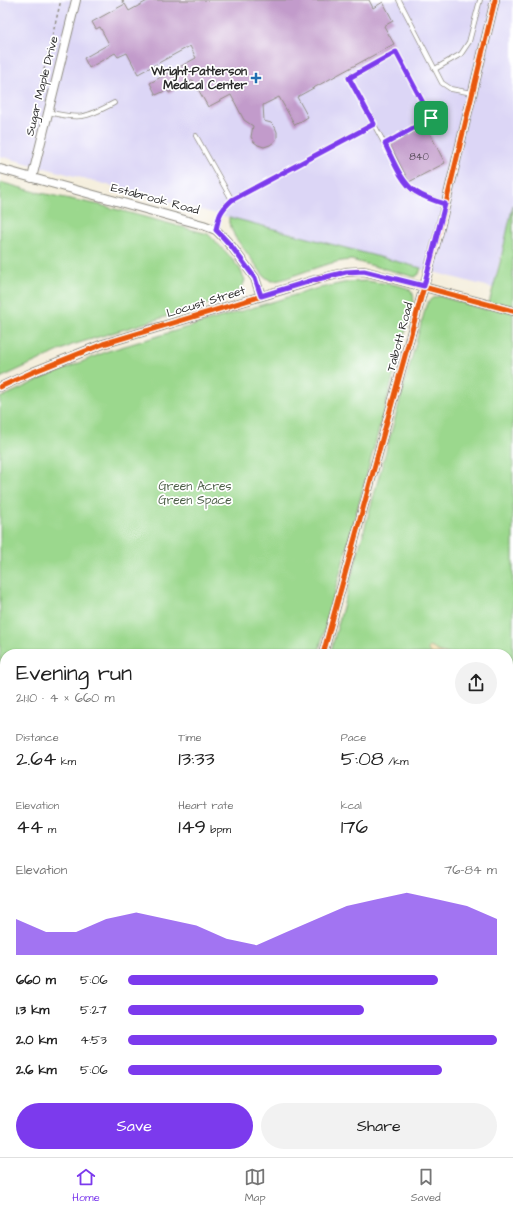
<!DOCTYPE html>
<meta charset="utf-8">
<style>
:root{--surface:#fff;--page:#f2f2f2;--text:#222;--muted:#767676;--line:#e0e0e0;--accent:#7c3aed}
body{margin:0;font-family:"Architects Daughter",sans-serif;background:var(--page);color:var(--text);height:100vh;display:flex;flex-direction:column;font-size:15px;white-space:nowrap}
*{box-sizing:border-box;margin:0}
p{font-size:13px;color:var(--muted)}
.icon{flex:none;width:22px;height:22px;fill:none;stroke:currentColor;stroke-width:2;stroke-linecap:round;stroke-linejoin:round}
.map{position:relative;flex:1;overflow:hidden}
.side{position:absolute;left:0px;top:649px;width:513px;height:508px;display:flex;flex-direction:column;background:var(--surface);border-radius:16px 16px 0 0;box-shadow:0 1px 3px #0004}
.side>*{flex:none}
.pin{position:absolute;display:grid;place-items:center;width:34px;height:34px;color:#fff;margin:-17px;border-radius:8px;box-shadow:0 2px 6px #0006}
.round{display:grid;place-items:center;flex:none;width:42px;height:42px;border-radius:21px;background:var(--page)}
.headline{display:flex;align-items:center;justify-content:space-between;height:68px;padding:0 16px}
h1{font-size:22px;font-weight:600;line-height:30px}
.metrics{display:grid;grid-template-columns:repeat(3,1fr);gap:6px;height:68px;padding:4px 16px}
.metrics div{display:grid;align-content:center}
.metrics b{font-size:20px;font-weight:600}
.metrics small{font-size:11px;font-weight:400}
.metrics p{font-size:11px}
.chart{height:112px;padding:8px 16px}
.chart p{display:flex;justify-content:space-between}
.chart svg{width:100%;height:72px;margin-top:4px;fill:var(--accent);opacity:.7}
.action{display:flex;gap:8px;margin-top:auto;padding:8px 16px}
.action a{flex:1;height:46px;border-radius:24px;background:var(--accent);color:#fff;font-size:16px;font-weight:600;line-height:46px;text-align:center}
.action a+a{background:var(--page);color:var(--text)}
ul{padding:0 16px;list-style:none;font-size:13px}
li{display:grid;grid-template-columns:64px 48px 1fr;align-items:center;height:30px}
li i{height:10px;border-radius:5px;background:var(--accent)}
.tab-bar{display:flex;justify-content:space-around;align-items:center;height:56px;border-top:1px solid var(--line);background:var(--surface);font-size:11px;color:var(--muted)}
.tab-bar a{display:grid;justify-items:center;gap:2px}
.tab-bar .active{color:var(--accent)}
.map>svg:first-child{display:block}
</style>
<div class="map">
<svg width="513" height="1157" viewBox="0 0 513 1157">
<rect width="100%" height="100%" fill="#fff"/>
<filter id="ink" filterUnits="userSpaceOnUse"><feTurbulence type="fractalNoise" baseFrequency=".025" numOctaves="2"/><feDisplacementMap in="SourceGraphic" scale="8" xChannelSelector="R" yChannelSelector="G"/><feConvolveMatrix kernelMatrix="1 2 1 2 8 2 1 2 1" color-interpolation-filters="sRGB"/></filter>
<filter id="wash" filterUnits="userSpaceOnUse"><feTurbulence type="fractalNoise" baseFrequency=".012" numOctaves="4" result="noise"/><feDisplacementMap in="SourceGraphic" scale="16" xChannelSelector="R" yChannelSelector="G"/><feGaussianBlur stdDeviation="0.9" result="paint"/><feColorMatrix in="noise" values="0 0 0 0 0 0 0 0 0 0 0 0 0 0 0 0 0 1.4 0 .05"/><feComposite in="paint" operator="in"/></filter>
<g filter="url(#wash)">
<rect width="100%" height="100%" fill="#f5efde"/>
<!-- built -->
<g fill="#dcd6f6">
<polygon points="0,0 513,0 513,205 493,288 0,156"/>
<polygon points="5,995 5,1152 121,1152 123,1157 0,1157 0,997"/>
</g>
<!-- green -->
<g fill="#9bd88d" stroke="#63825c">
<path d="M0 182 36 192 100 205 208 234 227 253 240 269 245 280C241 294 231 296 218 301L72 345 0 378Z"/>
<path d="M513 205V967L508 963V654H330L426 306C429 299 432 298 439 296L487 310 500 263Z"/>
<path d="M229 217 421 268 419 274 415 277 351 260C333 261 316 268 298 274 289 277 281 281 271 281L264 276 235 237 229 223Z"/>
<path d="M368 281C377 283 407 284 412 292 414 295 414 300 413 304L318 654H5V715L0 704V398L45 377 108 351 315 289 348 282Z"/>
</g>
<!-- sand -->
<path fill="#eeda9e" stroke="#8c8264" d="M429 647C433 648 434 649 437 651 441 653 445 652 448 654H431L428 650Z"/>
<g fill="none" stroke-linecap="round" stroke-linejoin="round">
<!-- stream -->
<polyline stroke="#6ca8dd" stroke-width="2.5" points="294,1157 300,1152"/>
</g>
<g id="blocks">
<!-- building -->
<g fill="#c29bcb">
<polygon points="149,0 369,0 373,8 383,2 393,21 384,26 394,44 297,97 308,117 295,125 279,97 263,105 264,121 271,123 275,127 277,132 277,138 274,142 270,145 264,147 258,145 254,142 251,137 253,126 244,120 231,95 208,107 193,80 169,93 167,90 156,95 150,83 196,58 190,46 138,74 127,53 118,57 115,53 89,68 84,58 109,44 100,27 96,29 92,22 125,4 129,11"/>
<polygon points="426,126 445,163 409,182 390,145"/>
</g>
</g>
</g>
<g filter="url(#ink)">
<use href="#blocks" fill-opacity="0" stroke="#908d84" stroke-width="1"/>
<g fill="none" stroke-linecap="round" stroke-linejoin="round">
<defs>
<g id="service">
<polyline points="399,0 442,83 451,89 472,93"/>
<polyline points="435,69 461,54 469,42 480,0"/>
<path d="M48 112C80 120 86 118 114 103"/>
<polyline points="196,136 232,200 373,124"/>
<polyline points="385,144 431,118 396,52 349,78 405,182 414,192 445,204"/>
<path d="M216 230C220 215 220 211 232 200"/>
<polyline points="381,1157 385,1152"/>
<polyline points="504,1157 513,1146"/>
</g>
<g id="minor">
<polyline points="0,169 203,225 216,230 221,235 232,247 255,278 261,296"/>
<polyline points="32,178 76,0"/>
<polyline points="0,387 33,372 103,344 315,280 346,272 364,271 513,311"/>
<polyline points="323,654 439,232 495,0"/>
<polyline points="508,718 513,719"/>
<polyline points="0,983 5,981"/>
</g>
<g id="tertiary">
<polyline points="0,753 5,764"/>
<polyline points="0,830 5,841"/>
<polyline points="508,1134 513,1138"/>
<polyline points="143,1152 145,1157"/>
<polyline points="177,1152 179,1157"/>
</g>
</defs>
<!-- service casing -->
<use href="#service" stroke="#908d84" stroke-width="5.5"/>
<!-- minor casing -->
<use href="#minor" stroke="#908d84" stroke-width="10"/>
<!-- tertiary casing -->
<use href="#tertiary" stroke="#908d84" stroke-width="12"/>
<!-- path -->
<g stroke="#908d84" stroke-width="1.5" stroke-dasharray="3 3" stroke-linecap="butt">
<polyline points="122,0 124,3 126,3"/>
<polyline points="43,101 37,99 61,0"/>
</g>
<!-- service -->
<use href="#service" stroke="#fff" stroke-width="4"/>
<!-- minor -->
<use href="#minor" stroke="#fff" stroke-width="8"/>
<!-- tertiary -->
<use href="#tertiary" stroke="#fff" stroke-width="10"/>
<defs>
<g id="cycleway">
<polyline points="0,387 33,372 103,344 315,280 346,272 364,271 513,311"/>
<polyline points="323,654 439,232 495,0"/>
</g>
</defs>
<!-- cycleway casing -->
<use href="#cycleway" stroke="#fff" stroke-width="8"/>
<!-- cycleway -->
<use href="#cycleway" stroke="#e8590c" stroke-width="5"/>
</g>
</g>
<g fill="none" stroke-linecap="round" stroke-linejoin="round" filter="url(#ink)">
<defs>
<path id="route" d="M396 52 431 118 385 144C392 158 402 184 416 192 425 198 435 201 445 204L424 286 364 271 346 272 314 280 261 296 255 278 232 247 221 235 216 230C219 215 220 211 232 200L374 124 349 78Z"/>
</defs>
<!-- route casing -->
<use href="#route" stroke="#fff" stroke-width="8"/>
<!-- route -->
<use href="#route" stroke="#7c3aed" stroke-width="5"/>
</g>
<!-- markers -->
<path fill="#1f6fb2" stroke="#fff" stroke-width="1.5" d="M254 72h4v4h4v4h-4v4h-4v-4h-4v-4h4z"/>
<g text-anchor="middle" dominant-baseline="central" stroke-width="3.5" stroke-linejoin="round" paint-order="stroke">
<!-- number labels -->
<g font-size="10" fill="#514753">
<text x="419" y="157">840</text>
</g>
<!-- poi labels -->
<g font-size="12" font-weight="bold" fill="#2b2b2b" stroke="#fff" text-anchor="end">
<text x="247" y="71">Wright-Patterson<tspan x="247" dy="14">Medical Center</tspan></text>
</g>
<!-- street labels -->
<g font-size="12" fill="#2b2b2b" stroke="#fff">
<text transform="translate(42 86) rotate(-76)">Sugar Maple Drive</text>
<text transform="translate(155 199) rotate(15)">Estabrook Road</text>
<text transform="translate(206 302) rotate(-17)">Locust Street</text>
<text transform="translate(400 337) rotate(-75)">Talbott Road</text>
</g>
<!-- park labels -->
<g font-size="12" fill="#4d5f48" stroke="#fff">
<text x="195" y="486">Green Acres<tspan x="195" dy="14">Green Space</tspan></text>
</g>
</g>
</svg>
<div class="pin" style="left:431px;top:118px;background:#1e9e55"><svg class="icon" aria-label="arrive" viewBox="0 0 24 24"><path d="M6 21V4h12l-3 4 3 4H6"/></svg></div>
<section class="side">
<div class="headline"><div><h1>Evening run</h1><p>21:10 · 4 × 660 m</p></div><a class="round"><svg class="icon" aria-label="share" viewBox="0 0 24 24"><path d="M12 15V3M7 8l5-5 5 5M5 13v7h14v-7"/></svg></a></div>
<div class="metrics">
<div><p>Distance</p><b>2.64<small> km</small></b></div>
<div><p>Time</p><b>13:33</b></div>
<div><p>Pace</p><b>5:08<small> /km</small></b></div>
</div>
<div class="metrics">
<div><p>Elevation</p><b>44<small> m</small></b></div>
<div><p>Heart rate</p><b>149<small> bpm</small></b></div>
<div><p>kcal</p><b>176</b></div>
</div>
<div class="chart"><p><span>Elevation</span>76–84 m</p>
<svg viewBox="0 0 160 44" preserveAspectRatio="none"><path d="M0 44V22L10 30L20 30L30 22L40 18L50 22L60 26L70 34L80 38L90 30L100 22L110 14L120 10L130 6L140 10L150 14L160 22V44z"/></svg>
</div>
<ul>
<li><b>660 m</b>5:06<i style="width:84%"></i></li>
<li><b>1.3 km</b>5:27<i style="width:64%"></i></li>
<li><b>2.0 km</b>4:53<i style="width:100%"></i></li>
<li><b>2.6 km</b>5:06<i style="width:85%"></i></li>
</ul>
<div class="action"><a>Save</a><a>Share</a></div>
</section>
</div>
<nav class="tab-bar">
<a class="active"><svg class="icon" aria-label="home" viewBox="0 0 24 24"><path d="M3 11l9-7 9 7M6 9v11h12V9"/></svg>Home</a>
<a><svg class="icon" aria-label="map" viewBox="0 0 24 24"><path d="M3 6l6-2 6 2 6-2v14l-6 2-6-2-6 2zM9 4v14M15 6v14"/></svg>Map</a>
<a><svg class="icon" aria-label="saved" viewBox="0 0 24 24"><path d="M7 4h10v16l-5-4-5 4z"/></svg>Saved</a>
</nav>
